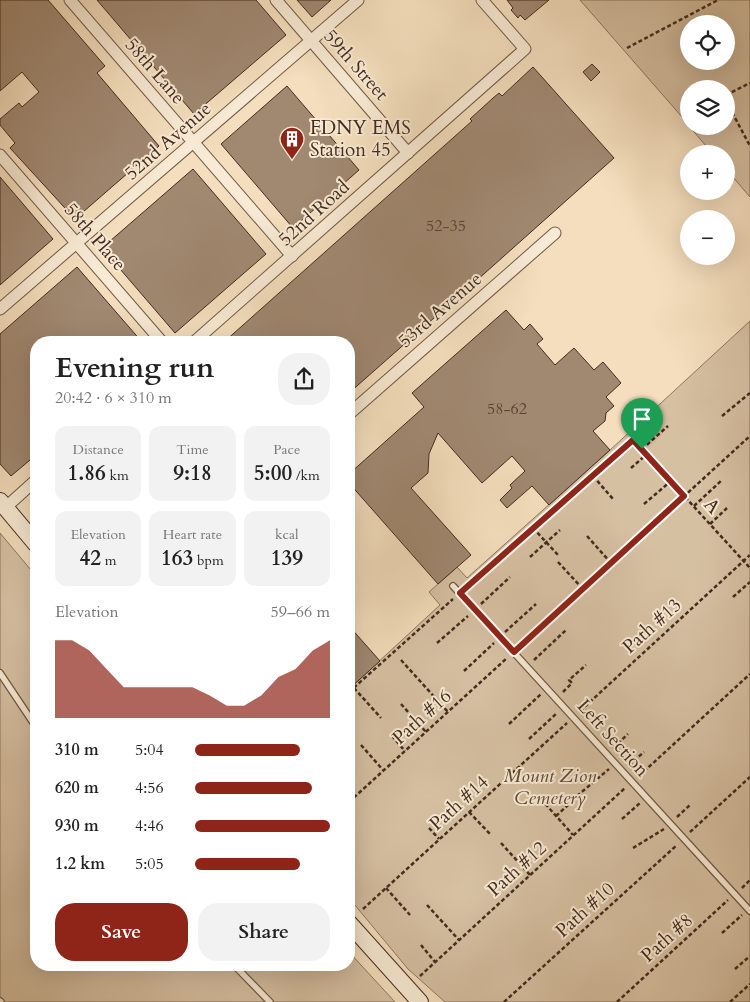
<!DOCTYPE html>
<meta charset="utf-8">
<style>
:root{--surface:#fff;--page:#f2f2f2;--text:#222;--muted:#767676;--accent:#8f2418}
body{margin:0;font-family:Cardo,serif;background:var(--page);color:var(--text);height:100vh;display:flex;flex-direction:column;font-size:19px;white-space:nowrap}
*{box-sizing:border-box;margin:0}
p{font-size:16px;color:var(--muted)}
.icon{flex:none;width:28px;height:28px;fill:none;stroke:currentColor;stroke-width:2;stroke-linecap:round;stroke-linejoin:round}
.map{position:relative;flex:1;overflow:hidden}
.drawer{position:absolute;left:30px;top:336px;width:325px;height:635px;display:flex;flex-direction:column;background:var(--surface);border-radius:20px;box-shadow:0 5px 20px #0002}
.drawer>*{flex:none}
.fabs{position:absolute;left:680px;top:15px;display:grid;gap:10px}
.fabs a{display:grid;place-items:center;width:55px;height:55px;border-radius:50%;background:var(--surface);box-shadow:0 5px 20px #0002;font-size:25px}
.pin{position:absolute;display:grid;place-items:center;width:42px;height:42px;color:#fff;margin:-51px -21px;border-radius:50% 50% 50% 0;rotate:-45deg;box-shadow:0 0 5px #0007}
.pin .icon{rotate:45deg}
.round{display:grid;place-items:center;flex:none;width:52px;height:52px;border-radius:20px;background:var(--page)}
.overview{display:flex;align-items:center;justify-content:space-between;height:85px;padding:0 25px}
h1{font-size:28px;font-weight:700;line-height:38px}
.figures{display:grid;grid-template-columns:repeat(3,1fr);gap:8px;height:85px;padding:5px 25px}
.figures div{display:grid;align-content:center;border-radius:12px;background:var(--page);text-align:center}
.figures b{font-size:21px;font-weight:700}
.figures small{font-size:14px;font-weight:400}
.figures p{font-size:14px}
.chart{height:140px;padding:10px 25px}
.chart p{display:flex;justify-content:space-between}
.chart svg{width:100%;height:90px;margin-top:5px;fill:var(--accent);opacity:.7}
.cta{display:flex;gap:10px;margin-top:auto;padding:10px 25px}
.cta a{flex:1;height:58px;border-radius:20px;background:var(--accent);color:#fff;font-size:20px;font-weight:700;line-height:58px;text-align:center}
.cta a+a{background:var(--page);color:var(--text)}
ul{padding:0 25px;list-style:none;font-size:16px}
li{display:grid;grid-template-columns:80px 60px 1fr;align-items:center;height:38px}
li i{height:12px;border-radius:6px;background:var(--accent)}
.map>svg:first-child{display:block}
</style>
<div class="map">
<svg width="750" height="1002" viewBox="0 0 750 1002">
<rect width="100%" height="100%" fill="#f4debd"/>
<filter id="stains"><feTurbulence type="fractalNoise" baseFrequency=".004" numOctaves="4"/><feColorMatrix values="0 0 0 0 .2 0 0 0 0 .09 0 0 0 0 .02 0 0 0 .5 -.17"/></filter>
<radialGradient id="worn" r=".72"><stop offset=".6" stop-color="#630" stop-opacity="0"/><stop offset="1" stop-color="#630" stop-opacity=".3"/></radialGradient>
<!-- green -->
<g fill="#d6c0a2" stroke="#8d7660" fill-rule="evenodd">
<path d="M580 0H750V197L726 169V154H713L689 126H726V89H689V125ZM689 24H726V61H689Z"/>
<polygon points="750,321 750,1002 445,1002 408,969 349,898 349,689 440,605 429,592 457,567 467,578 610,450"/>
<polygon points="0,533 36,576 36,965 349,965 349,952 395,1002 0,1002"/>
</g>
<!-- building -->
<g fill="#a08871" stroke="#442b1f">
<polygon points="0,0 48,0 105,66 97,73 159,146 75,219 10,148 15,143 0,125 0,119 19,103 22,107 39,92 22,72 0,91"/>
<polygon points="97,0 256,0 286,35 194,114"/>
<polygon points="297,0 331,0 312,17"/>
<polygon points="507,0 549,0 525,20 520,15 518,18 511,10 513,8"/>
<polygon points="592,64 600,72 591,81 583,72"/>
<polygon points="533,67 614,158 485,273 349,393 349,342 224,342 472,121 470,119 493,98 499,93 502,96"/>
<polygon points="287,86 359,170 293,228 221,144"/>
<polygon points="193,169 266,254 175,333 102,248"/>
<polygon points="0,177 53,239 0,285"/>
<polygon points="77,267 142,342 36,342 36,455 11,476 0,464 0,334"/>
<polygon points="506,310 524,330 530,324 543,339 537,344 555,365 574,348 594,370 603,362 621,383 606,397 614,406 606,413 605,421 593,431 610,450 549,505 532,486 507,508 500,500 512,488 510,485 525,471 512,456 482,483 438,433 429,454 428,473 411,488 471,555 438,584 349,483 349,474 424,407 412,393"/>
<polygon points="349,626 380,661 349,689"/>
</g>
<g fill="none" stroke-linecap="round" stroke-linejoin="round">
<defs>
<g id="lane">
<polyline points="453,586 750,911"/>
<polyline points="0,673 36,727"/>
<polyline points="234,965 270,1002"/>
<polyline points="0,1001 1,1002"/>
</g>
<g id="street">
<polyline points="70,0 292,256"/>
<polyline points="276,0 408,153"/>
<polyline points="0,155 162,342"/>
<polyline points="0,309 358,0"/>
<polyline points="194,342 525,49 482,0"/>
<polyline points="349,414 555,233"/>
<polyline points="5,508 36,480"/>
</g>
<g id="secondary">
<polyline points="0,501 36,544"/>
<polyline points="349,923 420,1002"/>
</g>
</defs>
<!-- lane casing -->
<use href="#lane" stroke="#705846" stroke-width="8"/>
<!-- street casing -->
<use href="#street" stroke="#705846" stroke-width="13"/>
<!-- secondary casing -->
<use href="#secondary" stroke="#442b1f" stroke-width="18"/>
<!-- path -->
<g stroke="#442b1f" stroke-width="2.5" stroke-dasharray="4 2.5" stroke-linecap="butt">
<polyline points="627,48 718,0"/>
<polyline points="726,95 750,83"/>
<polyline points="726,101 750,146"/>
<polyline points="685,117 689,115"/>
<polyline points="722,416 750,393"/>
<polyline points="642,449 668,426"/>
<polyline points="631,468 647,454"/>
<polyline points="593,476 613,499"/>
<polyline points="644,504 671,481"/>
<polyline points="694,506 722,480"/>
<polyline points="710,524 727,508"/>
<polyline points="533,528 559,556"/>
<polyline points="587,536 611,563"/>
<polyline points="530,557 560,530"/>
<polyline points="558,562 582,588"/>
<polyline points="467,587 633,440 750,568"/>
<polyline points="733,597 750,582"/>
<polyline points="481,604 510,577"/>
<polyline points="505,632 536,604"/>
<polyline points="437,643 468,616"/>
<polyline points="520,646 750,436"/>
<polyline points="401,660 448,712"/>
<polyline points="534,660 566,630"/>
<polyline points="464,671 494,643"/>
<polyline points="354,688 381,718"/>
<polyline points="349,692 453,599"/>
<polyline points="563,692 572,683 569,680 586,665"/>
<polyline points="401,704 426,732"/>
<polyline points="580,711 750,555"/>
<polyline points="509,724 541,694"/>
<polyline points="392,736 405,751"/>
<polyline points="529,739 557,713"/>
<polyline points="361,745 383,770"/>
<polyline points="613,748 628,734"/>
<polyline points="629,765 644,752"/>
<polyline points="639,776 750,674"/>
<polyline points="577,796 609,769"/>
<polyline points="541,799 573,835"/>
<polyline points="349,802 507,658"/>
<polyline points="469,812 491,835"/>
<polyline points="556,816 568,805"/>
<polyline points="677,817 690,805"/>
<polyline points="622,819 640,803"/>
<polyline points="429,828 439,839"/>
<polyline points="690,832 750,777"/>
<polyline points="501,843 530,875"/>
<polyline points="633,848 664,829"/>
<polyline points="386,888 410,915"/>
<polyline points="742,888 750,880"/>
<polyline points="427,905 459,940"/>
<polyline points="363,909 567,723"/>
<polyline points="722,933 742,915"/>
<polyline points="421,945 435,962"/>
<polyline points="735,969 750,956"/>
<polyline points="420,976 625,788"/>
<polyline points="504,1002 677,845"/>
<polyline points="617,1002 728,900"/>
<polyline points="730,1002 750,984"/>
</g>
<!-- lane -->
<use href="#lane" stroke="#f8ead4" stroke-width="5.5"/>
<!-- street -->
<use href="#street" stroke="#f8ead4" stroke-width="11"/>
<!-- secondary -->
<use href="#secondary" stroke="#f8ead4" stroke-width="16"/>
</g>
<g fill="none" stroke-linecap="round" stroke-linejoin="round">
<defs>
<polygon id="route" points="633,440 684,496 514,652 460,593"/>
</defs>
<!-- route casing -->
<use href="#route" stroke="#fff" stroke-width="10"/>
<!-- route -->
<use href="#route" stroke="#8f2418" stroke-width="6"/>
</g>
<!-- icons -->
<defs>
<symbol id="building-pin" viewBox="-11 -11 22 30"><path d="M0 17L-7.5 6A9.5 9.5 0 1 1 7.5 6Z" fill="#8f2418" stroke="#f8ead4"/><path d="M-4-6H4V6H1V3H-1V6H-4ZM-2.5-4.3h1.7v1.8h-1.7ZM.8-4.3h1.7v1.8H.8ZM-2.5-1h1.7V.8h-1.7ZM.8-1h1.7V.8H.8Z" fill="#fff"/></symbol>
</defs>
<g fill-rule="evenodd">
<use href="#building-pin" x="278" y="125" width="28" height="38"/>
</g>
<g text-anchor="middle" dominant-baseline="central" stroke-width="4" stroke-linejoin="round" paint-order="stroke">
<!-- number labels -->
<g font-size="16" fill="#5b4234">
<text x="446" y="226">52-35</text>
<text x="507" y="409">58-62</text>
</g>
<!-- street labels -->
<g font-size="19" fill="#442b1f" stroke="#f8ead4">
<text transform="translate(356 65) rotate(49)">59th Street</text>
<text transform="translate(155 71) rotate(49)">58th Lane</text>
<text transform="translate(168 141) rotate(-41)">52nd Avenue</text>
<text transform="translate(314 213) rotate(-42)">52nd Road</text>
<text transform="translate(95 237) rotate(49)">58th Place</text>
<text transform="translate(440 310) rotate(-41)">53rd Avenue</text>
<text transform="translate(712 506) rotate(48)">A</text>
<text transform="translate(652 626) rotate(-42)">Path #13</text>
<text transform="translate(422 717) rotate(-42)">Path #16</text>
<text transform="translate(613 738) rotate(48)">Left Section</text>
<text transform="translate(459 803) rotate(-42)">Path #14</text>
<text transform="translate(517 869) rotate(-42)">Path #12</text>
<text transform="translate(585 910) rotate(-42)">Path #10</text>
<text transform="translate(667 938) rotate(-42)">Path #8</text>
</g>
<!-- poi labels -->
<g font-size="19" fill="#442b1f" stroke="#f8ead4" text-anchor="start">
<text x="310" y="128">FDNY EMS<tspan x="310" dy="22">Station 45</tspan></text>
</g>
<!-- park labels -->
<g font-size="19" font-style="italic" fill="#614939" stroke="#f8ead4">
<text x="550" y="776">Mount Zion<tspan x="550" dy="22">Cemetery</tspan></text>
</g>
</g>
<rect width="100%" height="100%" filter="url(#stains)"/>
<rect width="100%" height="100%" fill="url(#worn)"/>
</svg>
<div class="fabs">
<a><svg class="icon" aria-label="locate" viewBox="0 0 24 24"><circle cx="12" cy="12" r="6"/><path d="M12 2v4M12 18v4M2 12h4M18 12h4"/></svg></a>
<a><svg class="icon" aria-label="layers" viewBox="0 0 24 24"><path d="M12 4l9 5-9 5-9-5zM3 14l9 5 9-5"/></svg></a>
<a>+</a>
<a>−</a>
</div>
<div class="pin" style="left:642px;top:449px;background:#1e9e55"><svg class="icon" aria-label="arrive" viewBox="0 0 24 24"><path d="M6 21V4h12l-3 4 3 4H6"/></svg></div>
<section class="drawer">
<div class="overview"><div><h1>Evening run</h1><p>20:42 · 6 × 310 m</p></div><a class="round"><svg class="icon" aria-label="share" viewBox="0 0 24 24"><path d="M12 15V3M7 8l5-5 5 5M5 13v7h14v-7"/></svg></a></div>
<div class="figures">
<div><p>Distance</p><b>1.86<small> km</small></b></div>
<div><p>Time</p><b>9:18</b></div>
<div><p>Pace</p><b>5:00<small> /km</small></b></div>
</div>
<div class="figures">
<div><p>Elevation</p><b>42<small> m</small></b></div>
<div><p>Heart rate</p><b>163<small> bpm</small></b></div>
<div><p>kcal</p><b>139</b></div>
</div>
<div class="chart"><p><span>Elevation</span>59–66 m</p>
<svg viewBox="0 0 160 44" preserveAspectRatio="none"><path d="M0 44V6L10 6L20 11L30 20L40 29L50 29L60 29L70 29L80 29L90 33L100 38L110 38L120 33L130 24L140 20L150 11L160 6V44z"/></svg>
</div>
<ul>
<li><b>310 m</b>5:04<i style="width:78%"></i></li>
<li><b>620 m</b>4:56<i style="width:87%"></i></li>
<li><b>930 m</b>4:46<i style="width:100%"></i></li>
<li><b>1.2 km</b>5:05<i style="width:78%"></i></li>
</ul>
<div class="cta"><a>Save</a><a>Share</a></div>
</section>
</div>
